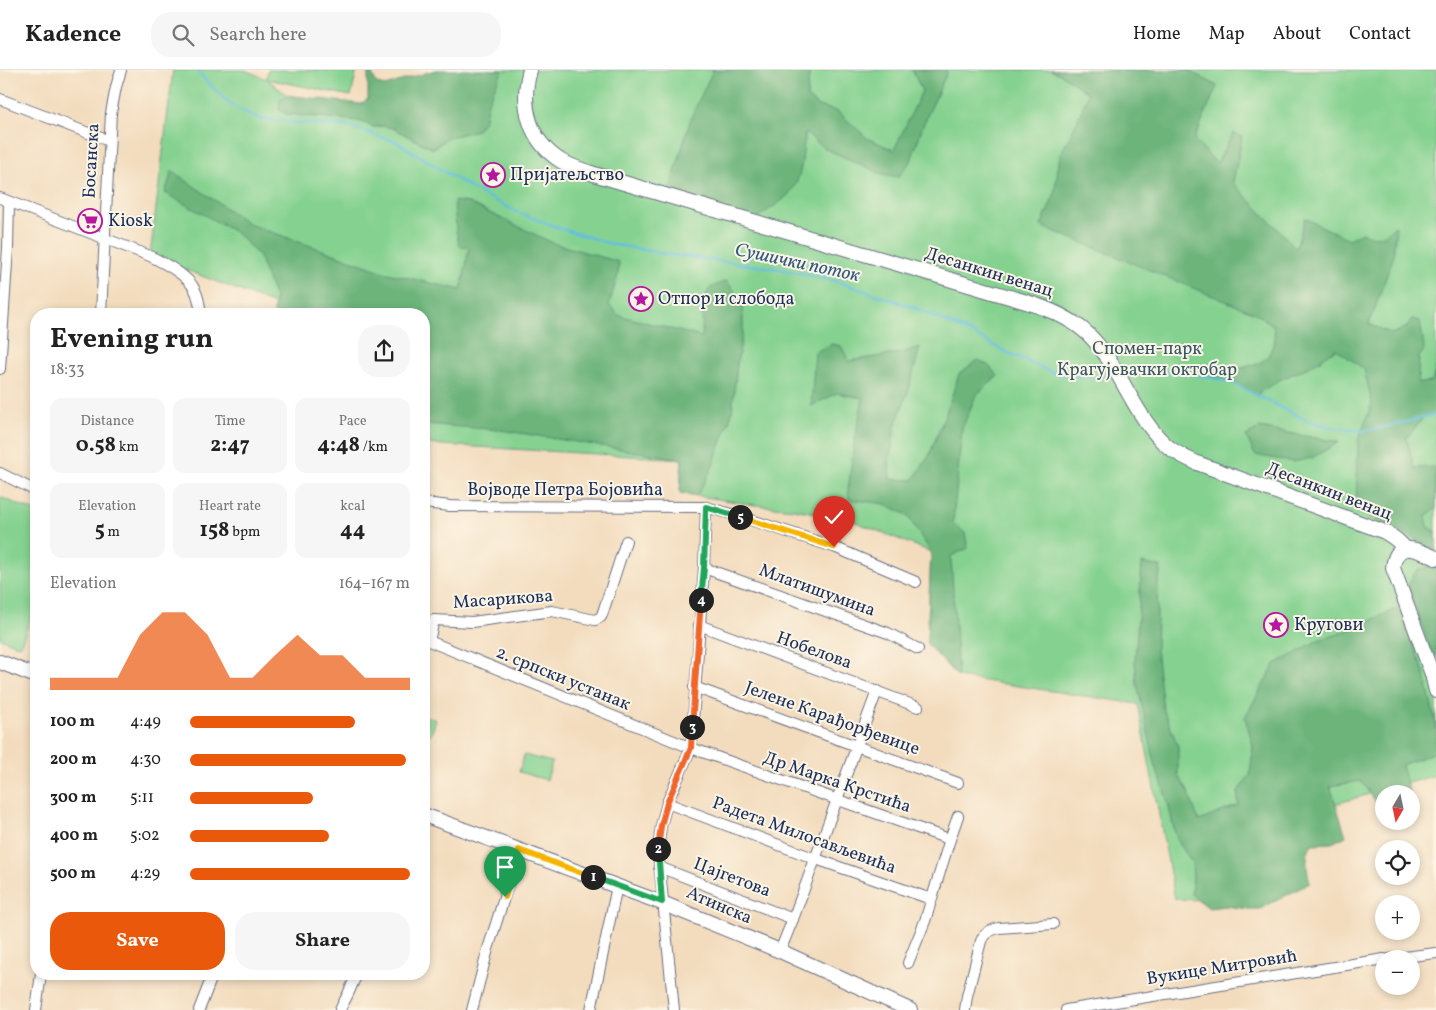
<!DOCTYPE html>
<meta charset="utf-8">
<style>
:root{--surface:#fff;--page:#f6f6f6;--text:#222;--muted:#767676;--line:#e0e0e0;--accent:#ea580c}
body{margin:0;font-family:Vollkorn,serif;background:var(--page);color:var(--text);height:100vh;display:flex;flex-direction:column;font-size:19px;white-space:nowrap}
*{box-sizing:border-box;margin:0}
p{font-size:16px;color:var(--muted)}
.icon{flex:none;width:28px;height:28px;fill:none;stroke:currentColor;stroke-width:2;stroke-linecap:round;stroke-linejoin:round}
.map{position:relative;flex:1;overflow:hidden}
.sheet{position:absolute;left:30px;top:238px;width:400px;height:672px;display:flex;flex-direction:column;background:var(--surface);border-radius:20px;box-shadow:0 2px 8px #0003}
.sheet>*{flex:none}
.needle{width:32px;rotate:189deg}
.controls{position:absolute;left:1375px;top:715px;display:grid;gap:10px}
.controls a{display:grid;place-items:center;width:45px;height:45px;border-radius:50%;background:var(--surface);box-shadow:0 2px 8px #0003;font-size:25px}
.pin{position:absolute;display:grid;place-items:center;width:42px;height:42px;color:#fff;margin:-51px -21px;border-radius:50% 50% 50% 0;rotate:-45deg;box-shadow:0 0 5px #0007}
.pin .icon{rotate:45deg}
.km{position:absolute;width:25px;height:25px;margin:-12px;border-radius:50%;background:#222;color:#fff;font-size:14px;line-height:25px;text-align:center}
.round{display:grid;place-items:center;flex:none;width:52px;height:52px;border-radius:20px;background:var(--page)}
.headline{display:flex;align-items:center;justify-content:space-between;height:85px;padding:0 20px}
h1{font-size:28px;font-weight:700;line-height:38px}
.stats{display:grid;grid-template-columns:repeat(3,1fr);gap:8px;height:85px;padding:5px 20px}
.stats div{display:grid;align-content:center;border-radius:12px;background:var(--page);text-align:center}
.stats b{font-size:21px;font-weight:700}
.stats small{font-size:14px;font-weight:400}
.stats p{font-size:14px}
.chart{height:140px;padding:10px 20px}
.chart p{display:flex;justify-content:space-between}
.chart svg{width:100%;height:90px;margin-top:5px;fill:var(--accent);opacity:.7}
.cta{display:flex;gap:10px;margin-top:auto;padding:10px 20px}
.cta a{flex:1;height:58px;border-radius:20px;background:var(--accent);color:#fff;font-size:20px;font-weight:700;line-height:58px;text-align:center}
.cta a+a{background:var(--page);color:var(--text)}
ul{padding:0 20px;list-style:none;font-size:16px}
li{display:grid;grid-template-columns:80px 60px 1fr;align-items:center;height:38px}
li i{height:12px;border-radius:6px;background:var(--accent)}
header{display:flex;align-items:center;gap:30px;box-sizing:border-box;height:70px;padding:0 25px;background:var(--surface);border-bottom:1px solid var(--line)}
header strong{font-size:24px}
nav{display:flex;gap:28px;margin-inline-start:auto;font-size:18px}
.search{width:350px;height:45px;background:var(--page);display:flex;align-items:center;gap:12px;box-sizing:border-box;padding:0 18px;border-radius:20px;color:var(--muted);font-size:19px}
.map>svg:first-child{display:block}
</style>
<header>
<strong>Kadence</strong>
<div class="search"><svg class="icon" aria-label="search" viewBox="0 0 24 24"><circle cx="10" cy="10" r="6"/><path d="M15 15l6 6"/></svg>Search here</div>
<nav><a>Home</a><a>Map</a><a>About</a><a>Contact</a></nav>
</header>
<div class="map">
<svg width="1436" height="940" viewBox="0 0 1436 940">
<rect width="100%" height="100%" fill="#fcf5e5"/>
<filter id="ink" filterUnits="userSpaceOnUse"><feTurbulence type="fractalNoise" baseFrequency=".02" numOctaves="2"/><feDisplacementMap in="SourceGraphic" scale="10" xChannelSelector="R" yChannelSelector="G"/><feConvolveMatrix kernelMatrix="1 2 1 2 8 2 1 2 1" color-interpolation-filters="sRGB"/></filter>
<filter id="wash" filterUnits="userSpaceOnUse"><feTurbulence type="fractalNoise" baseFrequency=".0096" numOctaves="4" result="noise"/><feDisplacementMap in="SourceGraphic" scale="20" xChannelSelector="R" yChannelSelector="G"/><feGaussianBlur stdDeviation="1.12" result="paint"/><feColorMatrix in="noise" values="0 0 0 0 0 0 0 0 0 0 0 0 0 0 0 0 0 1.4 0 .05"/><feComposite in="paint" operator="in"/></filter>
<g filter="url(#wash)">
<rect width="100%" height="100%" fill="#f3dcbd"/>
<!-- green -->
<g fill="#85d290" stroke="#508077">
<polygon points="173,0 245,0 266,9 268,0 357,0 351,26 267,9 287,25 280,30 360,51 374,57 383,56 393,58 425,75 488,0 1436,0 1436,705 1272,752 1236,831 1175,829 1138,634 958,607 927,574 931,482 848,449 794,439 755,435 680,423 682,389 424,374 424,244 274,244 274,234 150,186"/>
<polygon points="0,427 36,442 36,536 20,576 0,568"/>
<polygon points="424,645 436,650 431,665 424,663"/>
<polygon points="524,685 552,692 547,710 519,702"/>
</g>
<!-- forest -->
<g fill="#6cb47a" stroke="#44726c">
<polygon points="368,0 372,0 372,4 377,14 385,16 435,0 503,0 488,32 485,49 477,60 447,68 433,79 393,58 383,56 374,57 360,51 286,44 279,40 280,30 287,25 361,34 368,29"/>
<path d="M713 0H811L809 6 807 27 818 36 837 41 867 68 894 80 922 21 912 0H947L945 7 923 55 911 91 898 107 882 104 826 79 805 63C802 84 804 109 787 126 777 136 763 143 752 151L673 122 670 118 692 45Z"/>
<path d="M1050 0H1188L1217 16 1194 70 1217 93 1233 63 1242 67 1233 113 1296 178 1305 148 1323 157 1349 169 1362 162C1378 171 1382 166 1396 156L1393 188 1369 254 1392 264 1407 257 1412 249 1420 251C1421 261 1424 270 1424 280L1419 287 1418 313 1432 312 1436 296V344L1423 348 1407 368 1414 398 1436 397V438L1426 446 1428 456 1436 462V482L1414 468 1356 441 1358 371 1372 333 1364 299 1336 279 1311 296 1279 310 1256 325 1234 314 1209 307 1260 293 1268 286 1275 271 1273 255 1255 243 1041 156 1054 126 1060 85 1077 52 1088 23 1062 5Z"/>
<path d="M172 101 249 154 387 203 461 220 469 178 459 176 456 159 454 131 469 133 553 173 619 192 618 205 609 235 618 245 702 267C703 255 700 225 712 217 716 215 722 213 727 211L743 233V261L737 294 732 343 712 398 697 426 680 423 682 389 501 360 424 354V244H274L275 228 259 186 237 163 165 123Z"/>
<polygon points="832,274 841,276 849,291 901,283 920,277 908,322 895,356 892,378 889,388 890,409 913,410 929,386 946,343 959,304 978,290 989,296 998,306 976,325 962,359 953,453 965,463 968,478 951,486 958,607 927,574 931,482 907,445 885,434 849,429 848,420 855,368 863,328 837,323 811,336 815,282"/>
<polygon points="1260,358 1339,372 1312,388 1293,392 1255,385 1246,366"/>
<path d="M1142 493 1161 497 1158 515 1156 579 1163 639 1178 676V706L1187 719 1199 751 1238 735V721L1250 705 1253 676 1245 647 1275 594 1291 586 1318 570 1339 564 1399 538 1424 602 1436 655V682L1402 695 1410 724H1384V744L1361 711 1330 716 1346 766 1332 773 1312 774C1304 785 1307 800 1310 813L1260 839H1249L1225 836 1209 838 1191 824 1193 808 1192 793 1178 771 1174 760 1168 733 1161 711 1157 702 1137 615 1135 590Z"/>
<polygon points="1429,496 1436,500 1436,596 1408,515 1416,501"/>
</g>
<g fill="none" stroke-linecap="round" stroke-linejoin="round">
<!-- stream -->
<g stroke="#61bedf" stroke-width="2.5">
<polyline points="197,0 206,11 230,34 245,42 261,49 299,53 348,56 397,72 476,121 517,142 562,159 611,174 660,183 780,199 839,212 913,237 975,265 1002,280 1054,303 1080,307 1113,308"/>
<polyline points="1124,307 1164,302 1186,303 1209,307 1234,314 1308,351 1334,358 1365,361 1394,355 1436,344"/>
</g>
</g>
</g>
<g filter="url(#ink)">
<g fill="none" stroke-linecap="round" stroke-linejoin="round">
<defs>
<g id="street">
<polyline points="0,29 109,71"/>
<path d="M0 128 150 186C164 193 188 205 195 220 199 228 200 236 201 244"/>
<polyline points="101,244 111,43 116,17 121,0"/>
<polyline points="0,299 8,178 9,132"/>
<polyline points="0,403 36,421"/>
<polyline points="424,433 450,436 706,437 739,446 834,477 916,512"/>
<polyline points="704,498 888,563 918,579"/>
<polyline points="699,555 918,637"/>
<polyline points="424,569 691,678 946,768 950,769 958,746"/>
<polyline points="429,571 434,550 472,552 552,541 595,550 601,547 603,542 626,471"/>
<polyline points="694,617 958,713"/>
<polyline points="667,733 816,789 931,829"/>
<polyline points="659,797 793,849"/>
<polyline points="780,881 793,849 877,621"/>
<polyline points="1389,889 1436,883"/>
<polyline points="908,893 925,851 950,769"/>
<polyline points="36,940 41,904"/>
<polyline points="199,940 213,904"/>
<polyline points="340,940 348,924 357,904"/>
<polyline points="472,940 488,879 519,780"/>
<polyline points="591,940 617,816"/>
<polyline points="674,940 658,781 661,756 667,733 691,678 704,498 706,437"/>
<path d="M965 940 967 926 981 871C984 863 990 860 999 858L1053 854"/>
<polyline points="1066,940 1384,889"/>
</g>
<g id="secondary">
<path d="M530 0C520 35 529 71 561 91 572 97 585 101 597 105L1023 231C1047 238 1070 247 1088 264 1118 293 1131 338 1159 368 1169 380 1183 387 1197 393L1385 462C1393 467 1400 471 1405 479"/>
<path d="M1436 488C1418 480 1396 468 1393 498L1432 604 1436 621"/>
<polyline points="0,592 36,606"/>
<polyline points="424,745 662,833 780,881 910,940"/>
</g>
</defs>
<!-- street casing -->
<use href="#street" stroke="#676c7f" stroke-width="12"/>
<!-- secondary casing -->
<use href="#secondary" stroke="#676c7f" stroke-width="16"/>
<!-- street -->
<use href="#street" stroke="#fff" stroke-width="10"/>
<!-- secondary -->
<use href="#secondary" stroke="#fff" stroke-width="14"/>
</g>
</g>
<g fill="none" stroke-linecap="round" stroke-linejoin="round" filter="url(#ink)">
<defs>
<polyline id="split-1" points="505,827 519,780 593,807"/>
<polyline id="split-2" points="593,807 662,832 658,779"/>
<polyline id="split-3" points="658,779 661,756 667,733 691,678 692,657"/>
<polyline id="split-4" points="692,657 701,530"/>
<polyline id="split-5" points="701,530 704,498 706,437 740,447"/>
<polyline id="split-6" points="740,447 834,477"/>
</defs>
<!-- split-1 casing -->
<use href="#split-1" stroke="#fff" stroke-width="10"/>
<!-- split-2 casing -->
<use href="#split-2" stroke="#fff" stroke-width="10"/>
<!-- split-3 casing -->
<use href="#split-3" stroke="#fff" stroke-width="10"/>
<!-- split-4 casing -->
<use href="#split-4" stroke="#fff" stroke-width="10"/>
<!-- split-5 casing -->
<use href="#split-5" stroke="#fff" stroke-width="10"/>
<!-- split-6 casing -->
<use href="#split-6" stroke="#fff" stroke-width="10"/>
<!-- split-1 -->
<use href="#split-1" stroke="#f5b400" stroke-width="6"/>
<!-- split-2 -->
<use href="#split-2" stroke="#22a559" stroke-width="6"/>
<!-- split-3 -->
<use href="#split-3" stroke="#f0652b" stroke-width="6"/>
<!-- split-4 -->
<use href="#split-4" stroke="#f0652b" stroke-width="6"/>
<!-- split-5 -->
<use href="#split-5" stroke="#22a559" stroke-width="6"/>
<!-- split-6 -->
<use href="#split-6" stroke="#f5b400" stroke-width="6"/>
</g>
<!-- icons -->
<defs>
<symbol id="sight-ring" viewBox="-11 -11 22 22"><circle r="9.5" fill="#fcf5e5" stroke="#b5179e" stroke-width="1.5"/><path d="M0-6L1.8-2.2L6-1.7L2.9 1.2L3.7 5.4L0 3.3L-3.7 5.4L-2.9 1.2L-6-1.7L-1.8-2.2Z" fill="#b5179e"/></symbol>
<symbol id="supermarket-ring" viewBox="-11 -11 22 22"><circle r="9.5" fill="#fcf5e5" stroke="#b5179e" stroke-width="1.5"/><path d="M-6-5.5h2.5l.6 2H6L4.5 2H-2.5L-4.4-4H-6ZM-1.5 3.2a1.3 1.3 0 1 0 .1 0ZM3 3.2a1.3 1.3 0 1 0 .1 0Z" fill="#b5179e"/></symbol>
</defs>
<g fill-rule="evenodd">
<use href="#sight-ring" x="479" y="91" width="28" height="28"/>
<use href="#supermarket-ring" x="76" y="137" width="28" height="28"/>
<use href="#sight-ring" x="627" y="215" width="28" height="28"/>
<use href="#sight-ring" x="1262" y="541" width="28" height="28"/>
</g>
<g text-anchor="middle" dominant-baseline="central" stroke-width="4" stroke-linejoin="round" paint-order="stroke">
<!-- street labels -->
<g font-size="18" fill="#1b2f5e" stroke="#fcf5e5">
<text transform="translate(92 91) rotate(-87)">Босанска</text>
<text transform="translate(989 203) rotate(17)">Десанкин венац</text>
<text x="565" y="420">Војводе Петра Бојовића</text>
<text transform="translate(1329 422) rotate(21)">Десанкин венац</text>
<text transform="translate(817 521) rotate(20)">Млатишумина</text>
<text transform="translate(503 530) rotate(-4)">Масарикова</text>
<text transform="translate(814 581) rotate(20)">Нобелова</text>
<text transform="translate(563 609) rotate(22)">2. српски устанак</text>
<text transform="translate(832 649) rotate(20)">Јелене Карађорђевице</text>
<text transform="translate(837 713) rotate(19)">Др Марка Крстића</text>
<text transform="translate(804 766) rotate(20)">Радета Милосављевића</text>
<text transform="translate(732 808) rotate(21)">Цајгетова</text>
<text transform="translate(719 836) rotate(23)">Атинска</text>
<text transform="translate(1222 898) rotate(-9)">Вукице Митровић</text>
</g>
<!-- poi labels -->
<g font-size="18" fill="#1b2f5e" stroke="#fcf5e5" text-anchor="start">
<text x="510" y="105">Пријатељство</text>
<text x="108" y="151">Kiosk</text>
<text x="658" y="229">Отпор и слобода</text>
<text x="1294" y="555">Кругови</text>
</g>
<!-- park labels -->
<g font-size="18" fill="#36586a" stroke="#fcf5e5">
<text x="1147" y="279">Спомен-парк<tspan x="1147" dy="21">Крагујевачки октобар</tspan></text>
</g>
<!-- water labels -->
<g font-size="19" font-style="italic" fill="#305a85" stroke="#fcf5e5">
<text transform="translate(797 193) rotate(12)">Сушички поток</text>
</g>
</g>
</svg>
<div class="controls">
<a><svg class="needle" viewBox="-14 -14 28 28"><path d="M0-13l5 13h-10z" fill="#e53935"/><path d="M0 13l5-13h-10z" fill="#767676"/></svg></a>
<a><svg class="icon" aria-label="locate" viewBox="0 0 24 24"><circle cx="12" cy="12" r="6"/><path d="M12 2v4M12 18v4M2 12h4M18 12h4"/></svg></a>
<a>+</a>
<a>−</a>
</div>
<div class="pin" style="left:505px;top:827px;background:#1e9e55"><svg class="icon" aria-label="arrive" viewBox="0 0 24 24"><path d="M6 21V4h12l-3 4 3 4H6"/></svg></div>
<div class="pin" style="left:834px;top:477px;background:#d93025"><svg class="icon" aria-label="check" viewBox="0 0 24 24"><path d="M5 12l5 5 9-10"/></svg></div>
<b class="km" style="left:593px;top:807px">1</b>
<b class="km" style="left:658px;top:779px">2</b>
<b class="km" style="left:692px;top:657px">3</b>
<b class="km" style="left:701px;top:530px">4</b>
<b class="km" style="left:740px;top:447px">5</b>
<section class="sheet">
<div class="headline"><div><h1>Evening run</h1><p>18:33</p></div><a class="round"><svg class="icon" aria-label="share" viewBox="0 0 24 24"><path d="M12 15V3M7 8l5-5 5 5M5 13v7h14v-7"/></svg></a></div>
<div class="stats">
<div><p>Distance</p><b>0.58<small> km</small></b></div>
<div><p>Time</p><b>2:47</b></div>
<div><p>Pace</p><b>4:48<small> /km</small></b></div>
</div>
<div class="stats">
<div><p>Elevation</p><b>5<small> m</small></b></div>
<div><p>Heart rate</p><b>158<small> bpm</small></b></div>
<div><p>kcal</p><b>44</b></div>
</div>
<div class="chart"><p><span>Elevation</span>164–167 m</p>
<svg viewBox="0 0 160 44" preserveAspectRatio="none"><path d="M0 44V38L10 38L20 38L30 38L40 17L50 6L60 6L70 17L80 38L90 38L100 27L110 17L120 27L130 27L140 38L150 38L160 38V44z"/></svg>
</div>
<ul>
<li><b>100 m</b>4:49<i style="width:75%"></i></li>
<li><b>200 m</b>4:30<i style="width:98%"></i></li>
<li><b>300 m</b>5:11<i style="width:56%"></i></li>
<li><b>400 m</b>5:02<i style="width:63%"></i></li>
<li><b>500 m</b>4:29<i style="width:100%"></i></li>
</ul>
<div class="cta"><a>Save</a><a>Share</a></div>
</section>
</div>
